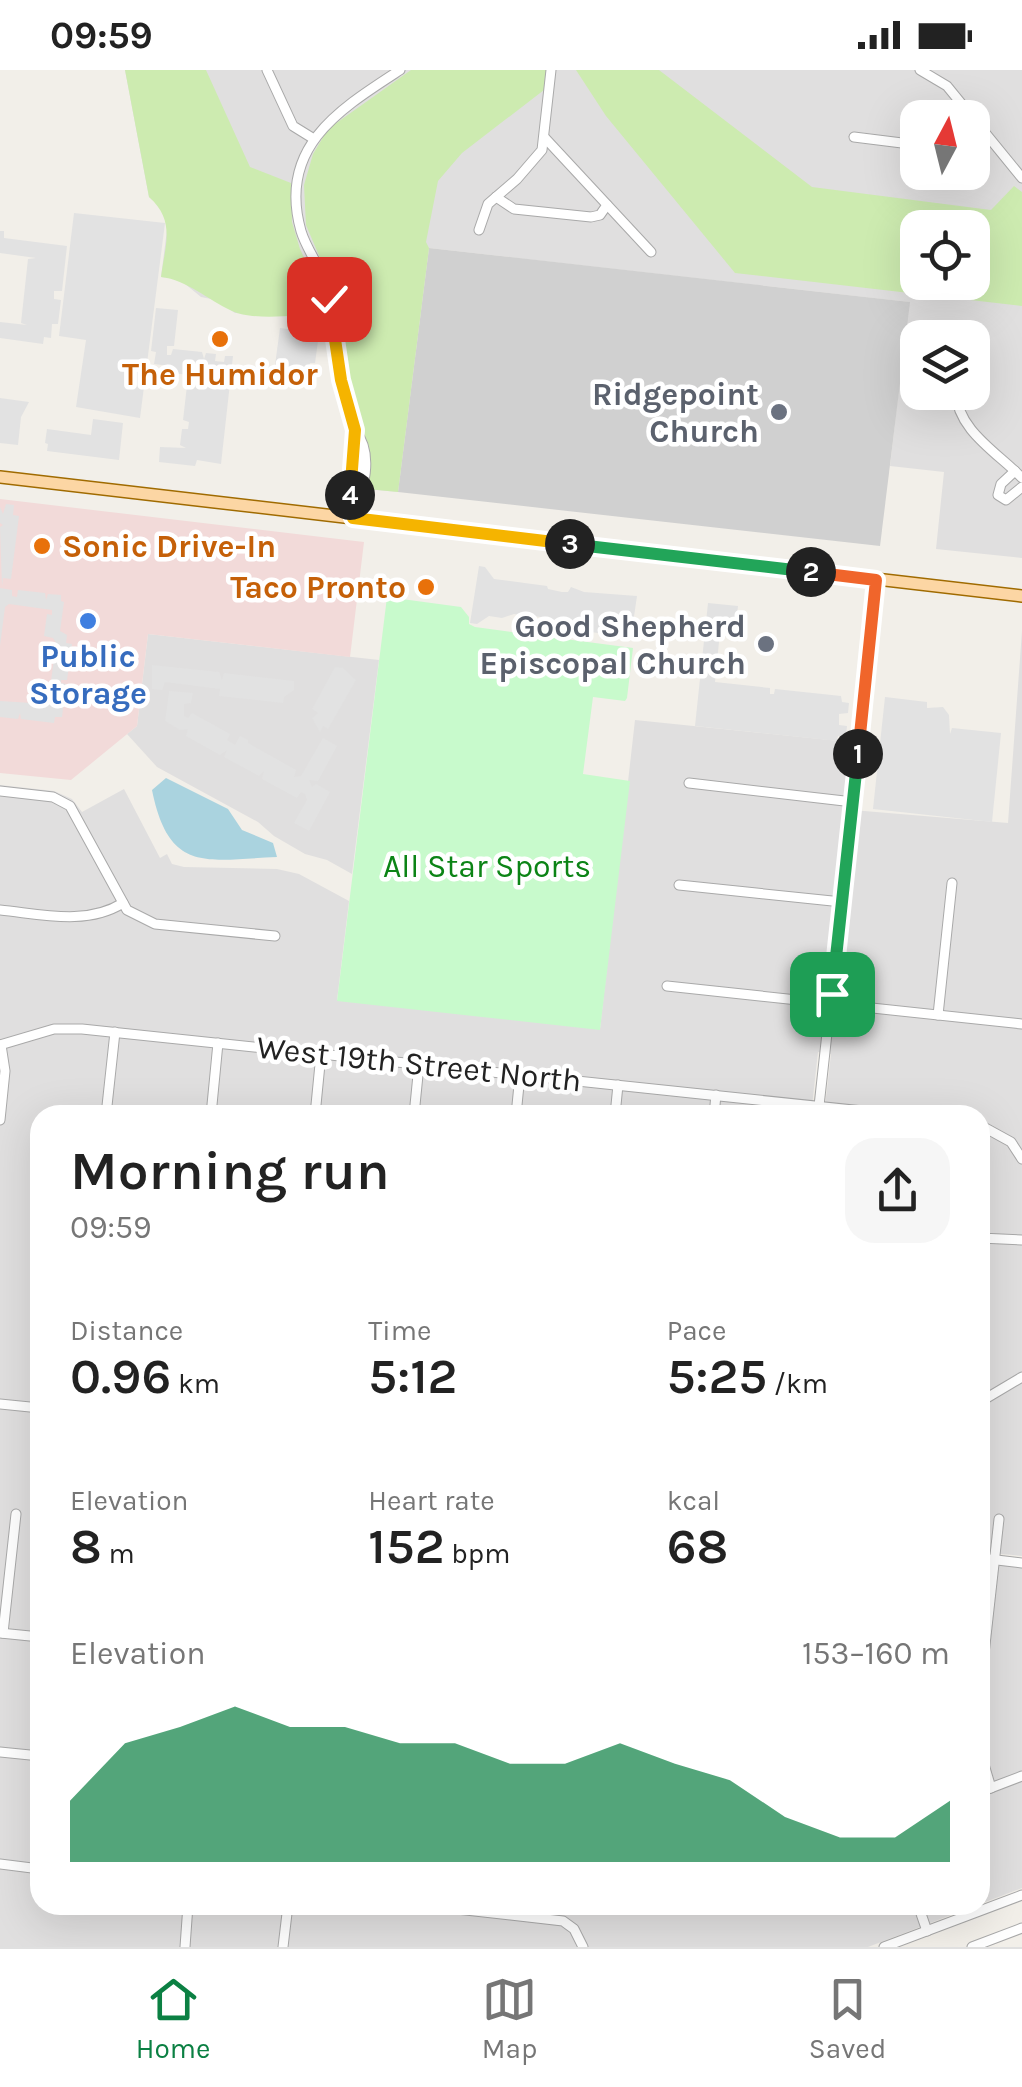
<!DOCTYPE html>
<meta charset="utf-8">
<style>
:root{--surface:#fff;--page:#f6f6f6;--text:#222;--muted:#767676;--line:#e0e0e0;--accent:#0b8043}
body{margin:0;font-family:Karla,sans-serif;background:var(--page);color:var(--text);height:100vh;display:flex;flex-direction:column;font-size:38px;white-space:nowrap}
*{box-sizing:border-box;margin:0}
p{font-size:32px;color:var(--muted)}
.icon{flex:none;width:55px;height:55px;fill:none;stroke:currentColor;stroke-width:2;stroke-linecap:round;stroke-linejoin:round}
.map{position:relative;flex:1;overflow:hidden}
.drawer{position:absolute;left:30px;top:1035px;width:960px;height:810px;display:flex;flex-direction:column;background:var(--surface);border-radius:30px;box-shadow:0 10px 40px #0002}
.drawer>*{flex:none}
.needle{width:65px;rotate:7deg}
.fabs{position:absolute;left:900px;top:30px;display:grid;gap:20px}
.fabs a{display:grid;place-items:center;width:90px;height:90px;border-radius:20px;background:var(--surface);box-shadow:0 10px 40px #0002;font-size:50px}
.pin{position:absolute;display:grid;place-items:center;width:85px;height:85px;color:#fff;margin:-42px;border-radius:20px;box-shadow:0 5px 15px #0006}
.km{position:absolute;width:50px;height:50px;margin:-25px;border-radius:50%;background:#222;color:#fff;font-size:28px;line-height:50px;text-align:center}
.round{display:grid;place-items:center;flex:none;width:105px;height:105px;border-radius:30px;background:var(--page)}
.head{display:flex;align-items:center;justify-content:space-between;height:170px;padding:0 40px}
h1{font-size:55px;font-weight:600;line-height:75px}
.metrics{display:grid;grid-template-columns:repeat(3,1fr);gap:15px;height:170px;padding:10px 40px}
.metrics div{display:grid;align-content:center}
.metrics b{font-size:50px;font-weight:600}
.metrics small{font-size:28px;font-weight:400}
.metrics p{font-size:28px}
.chart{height:280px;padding:20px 40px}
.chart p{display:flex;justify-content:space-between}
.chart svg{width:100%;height:180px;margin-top:10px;fill:var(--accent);opacity:.7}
.status{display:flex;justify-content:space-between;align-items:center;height:70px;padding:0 50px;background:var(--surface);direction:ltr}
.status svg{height:28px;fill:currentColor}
.menu{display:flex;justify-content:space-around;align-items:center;height:140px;border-top:2px solid var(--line);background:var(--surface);font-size:28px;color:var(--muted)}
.menu a{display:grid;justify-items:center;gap:5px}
.menu .current{color:var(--accent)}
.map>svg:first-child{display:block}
</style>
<div class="status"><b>09:59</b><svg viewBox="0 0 49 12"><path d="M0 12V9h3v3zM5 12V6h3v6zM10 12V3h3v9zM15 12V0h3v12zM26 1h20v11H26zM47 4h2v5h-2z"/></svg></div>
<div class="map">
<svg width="1022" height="1877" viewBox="0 0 1022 1877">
<rect width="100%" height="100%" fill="#f2efe9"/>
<!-- residential -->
<g fill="#e0dfdf" fill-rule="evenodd">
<path d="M125 0H1022V488L936 479 944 402 890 396 909 232 429 178 398 422 367 419 369 382 345 303 339 244 235 243 216 230 201 227 179 209 161 207 168 152 162 138 149 127ZM918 48H972V102H918ZM918 158H972V212H918ZM918 268H972V322H918Z"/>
<polygon points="1022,561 1022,1486 980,1482 980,1045 824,1045 831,984 818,982 811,1045 40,1045 40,1835 977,1835 868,1877 0,1877 0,715 54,721 72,729 82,742 124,719 160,788 167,784 172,794 184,797 277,799 299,804 349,831 337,930 600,959 635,650 859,673 852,740 1008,753"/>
<polygon points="148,564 379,590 352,804 327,790 305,784 274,766 258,752 157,697 127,664 137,656"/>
<polygon points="980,1493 1022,1497 1022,1818 980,1834"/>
</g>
<!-- commercial -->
<polygon fill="#f2dad9" points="0,429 364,472 350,587 148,564 137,656 71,710 0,703"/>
<!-- religious -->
<polygon fill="#d0d0d0" points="429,178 910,232 880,476 398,422"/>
<!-- grass -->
<g fill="#cdebb0" fill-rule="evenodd">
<path d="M125 0H206L250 97 291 113 292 152 300 179 319 218 321 244C298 245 252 251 232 241 208 230 187 210 161 207 165 175 176 151 149 127Z"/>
<polygon points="411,0 546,0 544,20 462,83 438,111 426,172 429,178 398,422 367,419 369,382 345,303 337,228 306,155 304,115 313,84 328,59"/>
<path d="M576 0H659L812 117 991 140 1014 116 1022 122V236L735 203 606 46ZM918 158H972V212H918Z"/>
</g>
<!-- park -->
<polygon fill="#c8facc" points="387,527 461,537 469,547 469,554 475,557 633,578 627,628 625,631 593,627 583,704 630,711 600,960 337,931"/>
<!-- parking -->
<g fill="#e2e2e2">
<polygon points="74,143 165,153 140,348 76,337 86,270 59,266"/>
<polygon points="0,161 4,161 4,168 67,176 62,221 54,221 54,229 61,230 58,254 52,254 51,268 44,267 43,274 0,268 0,252 27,255 21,253 28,189 36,188 0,183"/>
<polygon points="156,238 178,240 174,276 167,276 167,285 171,285 173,279 202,282 204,289 206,283 216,284 215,291 224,292 225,286 233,286 221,394 197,390 195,396 159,392 160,377 186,378 180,375 182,359 188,359 189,352 183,350 188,307 195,307 196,302 192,299 190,305 169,303 170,296 154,294 156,282 151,281"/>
<polygon points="280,258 319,263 315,293 310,293 308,299 275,295"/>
<polygon points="0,328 29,332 21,347 18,375 0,373"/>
<polygon points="93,349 123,353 119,390 47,381 48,374 45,373 47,359 91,365"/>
<polygon points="6,434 14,435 13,445 19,446 11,509 3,508 2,516 0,457 3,455 0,453 0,437 3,444"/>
<polygon points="479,496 485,497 494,509 547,516 548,519 562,522 568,522 571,517 584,522 637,526 631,567 557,558 550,548 514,544 502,548 489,546 477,554 470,553"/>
<polygon points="0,518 12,520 12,526 17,527 18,520 45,523 46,530 48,524 61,525 61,531 64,532 60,561 67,565 66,573 72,574 67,610 61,610 61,613 66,614 62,647 55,647 54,653 21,649 20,643 18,649 0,647 0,631 48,634 56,573 53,568 44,566 47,544 52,545 52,540 9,534 5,537 0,576"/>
<polygon points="708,533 738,536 736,553 721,552 715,612 770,618 770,624 774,624 775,619 841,626 842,632 849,633 848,643 839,644 839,655 847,656 846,666 838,666 837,671 695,656"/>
<polygon points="152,595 219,602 222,610 224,603 294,611 294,620 284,627 283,633 219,626 220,619 165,612 162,620 152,619"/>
<polygon points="335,597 343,598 356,610 328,659 323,656 320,662 312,648 318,643 312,639"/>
<polygon points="169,621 193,623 191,633 184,634 184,646 188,648 192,643 230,664 227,670 235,675 240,666 248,670 248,673 296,700 294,707 301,706 323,668 337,676 318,711 309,710 312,717 316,714 330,722 309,761 294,753 307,730 305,724 301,722 297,728 262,709 264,701 259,706 224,687 227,680 220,685 186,666 188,659 180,660 165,651"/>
<polygon points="885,627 927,632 927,638 943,637 949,645 950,664 952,658 1001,663 992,752 873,739"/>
</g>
<!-- water -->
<path fill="#aad3df" d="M166 708 228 739 242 760 273 773 277 787C206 790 169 804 152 720Z"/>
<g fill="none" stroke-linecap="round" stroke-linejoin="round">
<defs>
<g id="minor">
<polyline points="267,0 293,56 314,69"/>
<polyline points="920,0 947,16 1022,108"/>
<polyline points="854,67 918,75"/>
<polyline points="545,68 651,182"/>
<polyline points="972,74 985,65"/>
<polyline points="496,127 514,139 591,147 600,145 607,135"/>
<polyline points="479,160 488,134 517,109 542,80 551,0"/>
<path d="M956 322C957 360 998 383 1022 408"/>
<path d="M355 360C351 342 344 325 341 308 334 278 335 247 327 217 321 197 307 181 301 161 277 77 340 39 400 0"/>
<path d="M355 360C375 385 363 420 353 448L349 420Z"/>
<polyline points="1015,401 1001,414 998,425 1006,430 1022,417"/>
<polyline points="689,713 853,732"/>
<polyline points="0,721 53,727 70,736 127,840 155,854 275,866"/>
<polyline points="679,815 842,832"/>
<path d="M0 840C41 844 86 856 123 833"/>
<polyline points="667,916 1022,954"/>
<polyline points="938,945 952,813"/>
<polyline points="0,975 54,959 82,959 901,1045"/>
<polyline points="106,1045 115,962"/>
<polyline points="211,1045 218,973"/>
<polyline points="315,1045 321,984"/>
<polyline points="414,1045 419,995"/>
<polyline points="516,1045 520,1005"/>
<polyline points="615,1045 618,1015"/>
<polyline points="714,1045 716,1025"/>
<polyline points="818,1045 877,509"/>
<polyline points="0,1050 5,1001 1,975"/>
<polyline points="980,1055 1011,1072 1022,1089"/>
<polyline points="980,1168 1022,1170"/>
<polyline points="980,1332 1022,1307"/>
<polyline points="0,1334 40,1338"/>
<polyline points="980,1488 1022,1493"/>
<polyline points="0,1563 40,1567"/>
<polyline points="3,1563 16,1444"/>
<polyline points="980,1620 999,1449"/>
<polyline points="980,1681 991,1718"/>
<polyline points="0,1682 40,1686"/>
<polyline points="980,1722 1022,1706"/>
<polyline points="0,1794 40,1799"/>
<polyline points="421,1835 563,1851 574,1859 583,1877"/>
<polyline points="918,1835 927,1861"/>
<polyline points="185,1877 188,1835"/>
<polyline points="283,1877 288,1835"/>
<polyline points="884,1877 1022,1825"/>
<polyline points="972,1877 1022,1858"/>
</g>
<polyline id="major" points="0,407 1022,526"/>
</defs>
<!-- minor casing -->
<use href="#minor" stroke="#a9a9a9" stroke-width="11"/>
<!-- major casing -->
<use href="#major" stroke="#a06b00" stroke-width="14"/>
<!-- minor -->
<use href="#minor" stroke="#fff" stroke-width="9"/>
<!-- major -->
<use href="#major" stroke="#fcd6a4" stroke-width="11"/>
</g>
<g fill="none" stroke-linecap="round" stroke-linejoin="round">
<defs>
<polyline id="split-1" points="832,924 858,684"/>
<polyline id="split-2" points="811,502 876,510 858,684"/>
<polyline id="split-3" points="570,474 811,502"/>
<polyline id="split-4" points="350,425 353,448 570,474"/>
<polyline id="split-5" points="329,229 341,310 355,360 350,425"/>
</defs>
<!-- split-1 casing -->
<use href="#split-1" stroke="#fff" stroke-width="20"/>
<!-- split-2 casing -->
<use href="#split-2" stroke="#fff" stroke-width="20"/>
<!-- split-3 casing -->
<use href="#split-3" stroke="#fff" stroke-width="20"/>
<!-- split-4 casing -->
<use href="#split-4" stroke="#fff" stroke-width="20"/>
<!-- split-5 casing -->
<use href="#split-5" stroke="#fff" stroke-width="20"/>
<!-- split-1 -->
<use href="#split-1" stroke="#22a559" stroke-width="12"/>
<!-- split-2 -->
<use href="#split-2" stroke="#f0652b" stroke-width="12"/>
<!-- split-3 -->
<use href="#split-3" stroke="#22a559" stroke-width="12"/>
<!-- split-4 -->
<use href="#split-4" stroke="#f5b400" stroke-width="12"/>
<!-- split-5 -->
<use href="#split-5" stroke="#f5b400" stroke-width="12"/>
</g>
<!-- markers -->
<g fill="#e8710a" stroke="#fff" stroke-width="4">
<circle cx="220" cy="269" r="10"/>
<circle cx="42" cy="476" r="10"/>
<circle cx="426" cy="517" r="10"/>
</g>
<g fill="#6b7280" stroke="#fff" stroke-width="4">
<circle cx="779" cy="342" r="10"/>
<circle cx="766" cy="574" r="10"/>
</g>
<circle fill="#3f7fe0" stroke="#fff" stroke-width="4" cx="88" cy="551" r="10"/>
<g text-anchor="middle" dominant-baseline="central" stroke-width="9" stroke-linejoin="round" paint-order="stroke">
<!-- food labels -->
<g font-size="32" font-weight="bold" fill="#c56008" stroke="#fff">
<text x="220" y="304">The Humidor</text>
<text x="62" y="476" text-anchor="start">Sonic Drive-In</text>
<text x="406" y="517" text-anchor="end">Taco Pronto</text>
</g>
<!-- worship labels -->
<g font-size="32" font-weight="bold" fill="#5b616d" stroke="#fff" text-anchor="end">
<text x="759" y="324">Ridgepoint<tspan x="759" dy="37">Church</tspan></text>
<text x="746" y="556">Good Shepherd<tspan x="746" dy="37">Episcopal Church</tspan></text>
</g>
<!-- shop labels -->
<g font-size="32" font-weight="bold" fill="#366cbe" stroke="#fff">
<text x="88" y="586">Public<tspan x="88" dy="37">Storage</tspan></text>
</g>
<!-- park labels -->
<g font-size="32" fill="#0c8416" stroke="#fff">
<text x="487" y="796">All Star Sports</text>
</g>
<!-- street labels -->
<g font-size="32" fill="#222" stroke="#fff">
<text transform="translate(419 994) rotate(6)">West 19th Street North</text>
</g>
</g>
</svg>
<div class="fabs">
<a><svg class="needle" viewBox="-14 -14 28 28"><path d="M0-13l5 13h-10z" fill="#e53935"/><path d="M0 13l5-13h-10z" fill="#767676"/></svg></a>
<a><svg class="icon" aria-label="locate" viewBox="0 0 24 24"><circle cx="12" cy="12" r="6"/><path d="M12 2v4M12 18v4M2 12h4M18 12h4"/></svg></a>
<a><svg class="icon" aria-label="layers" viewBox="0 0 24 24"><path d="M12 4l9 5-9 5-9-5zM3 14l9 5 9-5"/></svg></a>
</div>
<div class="pin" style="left:832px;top:924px;background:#1e9e55"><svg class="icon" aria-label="arrive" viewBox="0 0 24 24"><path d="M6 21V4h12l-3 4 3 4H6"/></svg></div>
<div class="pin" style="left:329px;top:229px;background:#d93025"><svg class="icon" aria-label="check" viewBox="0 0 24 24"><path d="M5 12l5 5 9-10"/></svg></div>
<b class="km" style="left:858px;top:684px">1</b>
<b class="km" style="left:811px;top:502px">2</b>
<b class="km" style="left:570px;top:474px">3</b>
<b class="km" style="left:350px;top:425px">4</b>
<section class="drawer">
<div class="head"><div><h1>Morning run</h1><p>09:59</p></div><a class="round"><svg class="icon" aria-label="share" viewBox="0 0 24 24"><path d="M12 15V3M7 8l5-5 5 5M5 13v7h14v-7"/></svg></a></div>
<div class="metrics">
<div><p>Distance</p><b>0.96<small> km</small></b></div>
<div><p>Time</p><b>5:12</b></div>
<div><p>Pace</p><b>5:25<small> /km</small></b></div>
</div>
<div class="metrics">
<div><p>Elevation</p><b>8<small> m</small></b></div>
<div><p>Heart rate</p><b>152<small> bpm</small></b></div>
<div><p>kcal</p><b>68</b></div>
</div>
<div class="chart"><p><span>Elevation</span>153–160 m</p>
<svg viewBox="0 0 160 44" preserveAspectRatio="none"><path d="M0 44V29L10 15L20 11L30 6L40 11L50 11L60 15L70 15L80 20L90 20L100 15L110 20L120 24L130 33L140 38L150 38L160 29V44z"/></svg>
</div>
</section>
</div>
<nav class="menu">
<a class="current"><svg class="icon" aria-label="home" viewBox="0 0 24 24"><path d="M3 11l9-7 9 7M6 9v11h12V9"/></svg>Home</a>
<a><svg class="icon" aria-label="map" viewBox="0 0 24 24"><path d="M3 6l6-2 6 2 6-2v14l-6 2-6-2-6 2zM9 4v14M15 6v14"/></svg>Map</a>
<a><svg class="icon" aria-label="saved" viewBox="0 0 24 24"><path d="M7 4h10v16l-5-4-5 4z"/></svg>Saved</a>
</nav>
